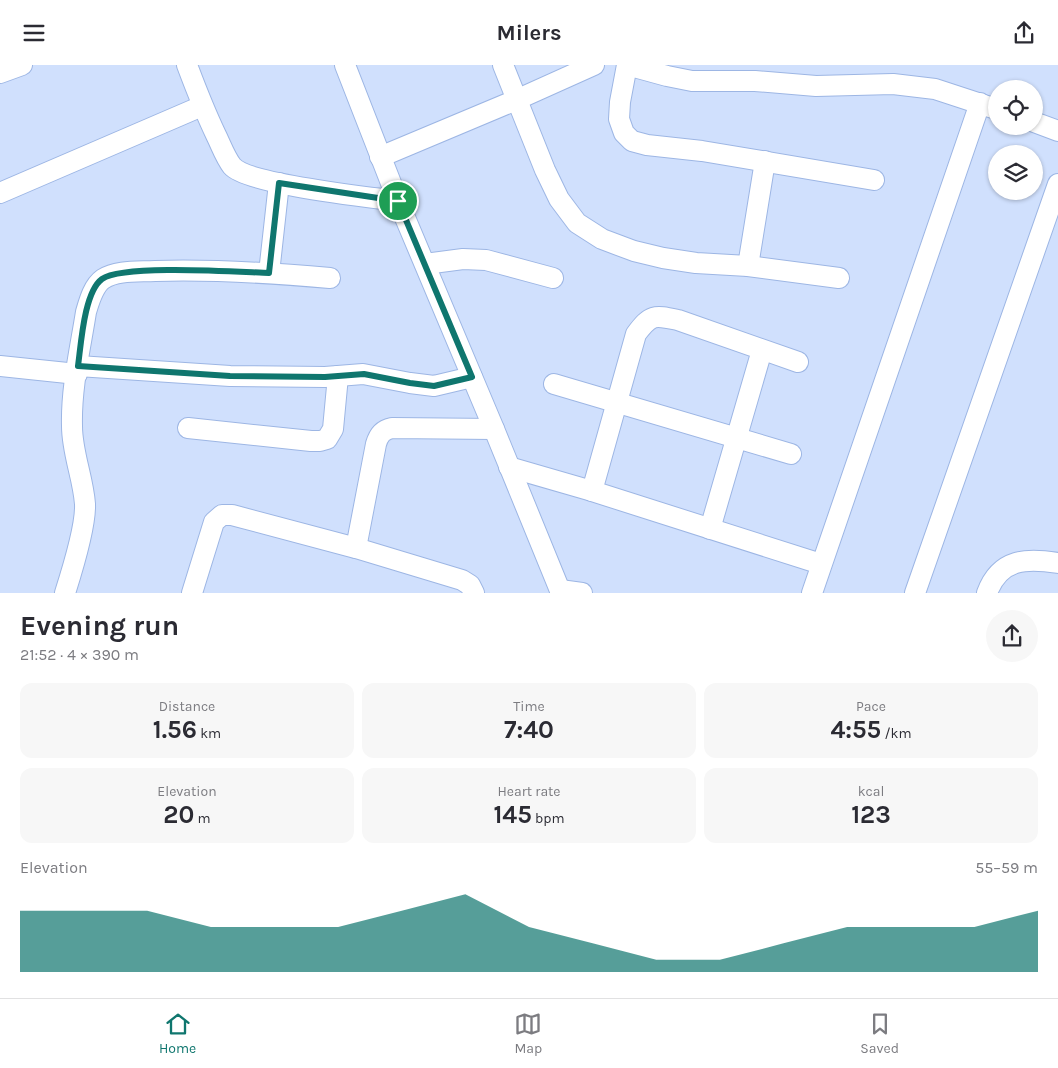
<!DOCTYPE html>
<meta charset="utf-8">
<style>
:root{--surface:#fff;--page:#f7f7f7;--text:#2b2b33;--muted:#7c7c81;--line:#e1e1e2;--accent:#0f766e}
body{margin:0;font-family:Karla,sans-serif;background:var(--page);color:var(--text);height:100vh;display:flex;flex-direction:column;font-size:19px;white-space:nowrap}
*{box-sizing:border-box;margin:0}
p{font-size:16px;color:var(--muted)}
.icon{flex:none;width:28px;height:28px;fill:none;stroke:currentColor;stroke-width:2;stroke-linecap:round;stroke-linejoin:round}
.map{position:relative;height:528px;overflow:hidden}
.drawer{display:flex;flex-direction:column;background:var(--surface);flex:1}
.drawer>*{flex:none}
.buttons{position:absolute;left:988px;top:15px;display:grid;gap:10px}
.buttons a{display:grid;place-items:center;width:55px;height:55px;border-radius:50%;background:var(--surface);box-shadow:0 1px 4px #0004;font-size:25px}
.pin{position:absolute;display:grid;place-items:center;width:42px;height:42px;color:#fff;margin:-21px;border:2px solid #fff;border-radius:50%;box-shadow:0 1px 5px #0007}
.round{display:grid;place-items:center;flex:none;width:52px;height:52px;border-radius:26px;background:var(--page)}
.overview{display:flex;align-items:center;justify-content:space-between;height:85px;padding:0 20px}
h1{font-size:28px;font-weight:700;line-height:38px}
.figures{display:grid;grid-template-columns:repeat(3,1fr);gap:8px;height:85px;padding:5px 20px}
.figures div{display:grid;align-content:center;border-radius:12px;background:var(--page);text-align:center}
.figures b{font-size:25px;font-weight:700}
.figures small{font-size:14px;font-weight:400}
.figures p{font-size:14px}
.chart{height:140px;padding:10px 20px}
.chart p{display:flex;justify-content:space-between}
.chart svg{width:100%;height:90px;margin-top:5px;fill:var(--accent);opacity:.7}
header{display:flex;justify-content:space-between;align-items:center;height:65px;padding:0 20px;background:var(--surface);font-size:22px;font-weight:700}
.menu{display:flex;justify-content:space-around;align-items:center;height:70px;border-top:1px solid var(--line);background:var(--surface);font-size:14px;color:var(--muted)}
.menu a{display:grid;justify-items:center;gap:2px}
.menu .selected{color:var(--accent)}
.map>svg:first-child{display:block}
</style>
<header><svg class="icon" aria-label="menu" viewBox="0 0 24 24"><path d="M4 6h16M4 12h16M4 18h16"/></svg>Milers<svg class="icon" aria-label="share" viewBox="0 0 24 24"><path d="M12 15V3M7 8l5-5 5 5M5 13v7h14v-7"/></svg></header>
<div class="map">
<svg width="1058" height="528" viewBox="0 0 1058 528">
<rect width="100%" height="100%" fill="#d0e0fd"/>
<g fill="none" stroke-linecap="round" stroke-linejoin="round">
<defs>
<g id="street">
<path d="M187 0C196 24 205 47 216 70 221 80 225 92 232 101 247 119 369 132 398 136"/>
<polyline points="345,0 398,136 494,364 561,528"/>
<polyline points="503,0 545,105 559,134 577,158 602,174 634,186 663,193 696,198 748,201 839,213"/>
<polyline points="627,0 667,11 692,16 755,16 816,21 893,19 935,24 996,44"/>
<polyline points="627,0 620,37 619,54 624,68 632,76 647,80 702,86 874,115"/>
<polyline points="0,8 22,0"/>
<polyline points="1034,57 1058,66"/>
<polyline points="380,92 516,35 594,0"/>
<polyline points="0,128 202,41"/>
<polyline points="425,199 463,194 486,195 553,213"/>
<polyline points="748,201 765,96"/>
<polyline points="269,208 279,118"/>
<polyline points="0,301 77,309"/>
<polyline points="78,301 230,311 325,312 363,309 410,318 434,321 472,312"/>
<polyline points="554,319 791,389"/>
<polyline points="188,363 311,376 320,376 327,374 333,364 338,311"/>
<polyline points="509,402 592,426 821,499"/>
<path d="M592 426 636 269C651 249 654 250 678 255L798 297"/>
<polyline points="710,464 762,285"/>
<path d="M356 483 376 379C379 369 383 365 392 363L494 364"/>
<polyline points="560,525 582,528"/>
<path d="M65 528C72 506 86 461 85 439 83 412 72 388 72 361 71 323 80 285 86 247 89 237 93 221 103 214 117 205 138 207 155 206 213 204 272 208 330 213"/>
<polyline points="192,528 214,457 222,450 232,450 356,483 462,515 470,520 474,528"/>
<polyline points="812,528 980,38"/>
<polyline points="915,528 1058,119"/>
<path d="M987 528C1000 493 1027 493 1058 498"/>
</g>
</defs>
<!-- street casing -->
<use href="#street" stroke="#9db6e4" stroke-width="22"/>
<!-- street -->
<use href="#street" stroke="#fff" stroke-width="20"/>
</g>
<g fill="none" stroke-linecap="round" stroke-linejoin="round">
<defs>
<path id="route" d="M279 118 398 136 472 312 434 321 410 318 364 309 325 312 230 311 78 301C81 280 84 227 102 214 123 199 239 207 269 208Z"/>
</defs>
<!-- route casing -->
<use href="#route" stroke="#fff" stroke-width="10"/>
<!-- route -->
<use href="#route" stroke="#0f766e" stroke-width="6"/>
</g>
</svg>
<div class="buttons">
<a><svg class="icon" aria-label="locate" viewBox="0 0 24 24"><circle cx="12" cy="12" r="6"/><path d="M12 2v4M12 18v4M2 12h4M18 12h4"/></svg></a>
<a><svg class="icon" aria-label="layers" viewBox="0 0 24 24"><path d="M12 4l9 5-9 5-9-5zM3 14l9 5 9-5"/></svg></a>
</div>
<div class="pin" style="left:398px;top:136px;background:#1e9e55"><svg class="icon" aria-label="arrive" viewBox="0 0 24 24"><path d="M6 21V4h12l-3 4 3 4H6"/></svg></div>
</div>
<section class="drawer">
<div class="overview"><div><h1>Evening run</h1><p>21:52 · 4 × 390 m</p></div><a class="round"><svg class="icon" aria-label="share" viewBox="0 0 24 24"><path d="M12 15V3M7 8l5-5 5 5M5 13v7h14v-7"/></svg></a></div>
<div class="figures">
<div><p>Distance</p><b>1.56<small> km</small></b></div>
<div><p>Time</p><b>7:40</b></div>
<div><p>Pace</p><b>4:55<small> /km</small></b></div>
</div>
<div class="figures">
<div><p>Elevation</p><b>20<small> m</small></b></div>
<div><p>Heart rate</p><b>145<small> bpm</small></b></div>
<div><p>kcal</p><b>123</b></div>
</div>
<div class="chart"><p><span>Elevation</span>55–59 m</p>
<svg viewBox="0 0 160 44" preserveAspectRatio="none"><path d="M0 44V14L10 14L20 14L30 22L40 22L50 22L60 14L70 6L80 22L90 30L100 38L110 38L120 30L130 22L140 22L150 22L160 14V44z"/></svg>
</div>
</section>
<nav class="menu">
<a class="selected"><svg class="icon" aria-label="home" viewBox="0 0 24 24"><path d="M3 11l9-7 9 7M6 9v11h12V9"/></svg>Home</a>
<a><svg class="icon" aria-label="map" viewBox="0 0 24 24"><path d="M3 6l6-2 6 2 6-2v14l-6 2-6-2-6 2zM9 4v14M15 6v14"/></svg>Map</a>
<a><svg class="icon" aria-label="saved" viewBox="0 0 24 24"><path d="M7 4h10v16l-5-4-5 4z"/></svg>Saved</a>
</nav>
